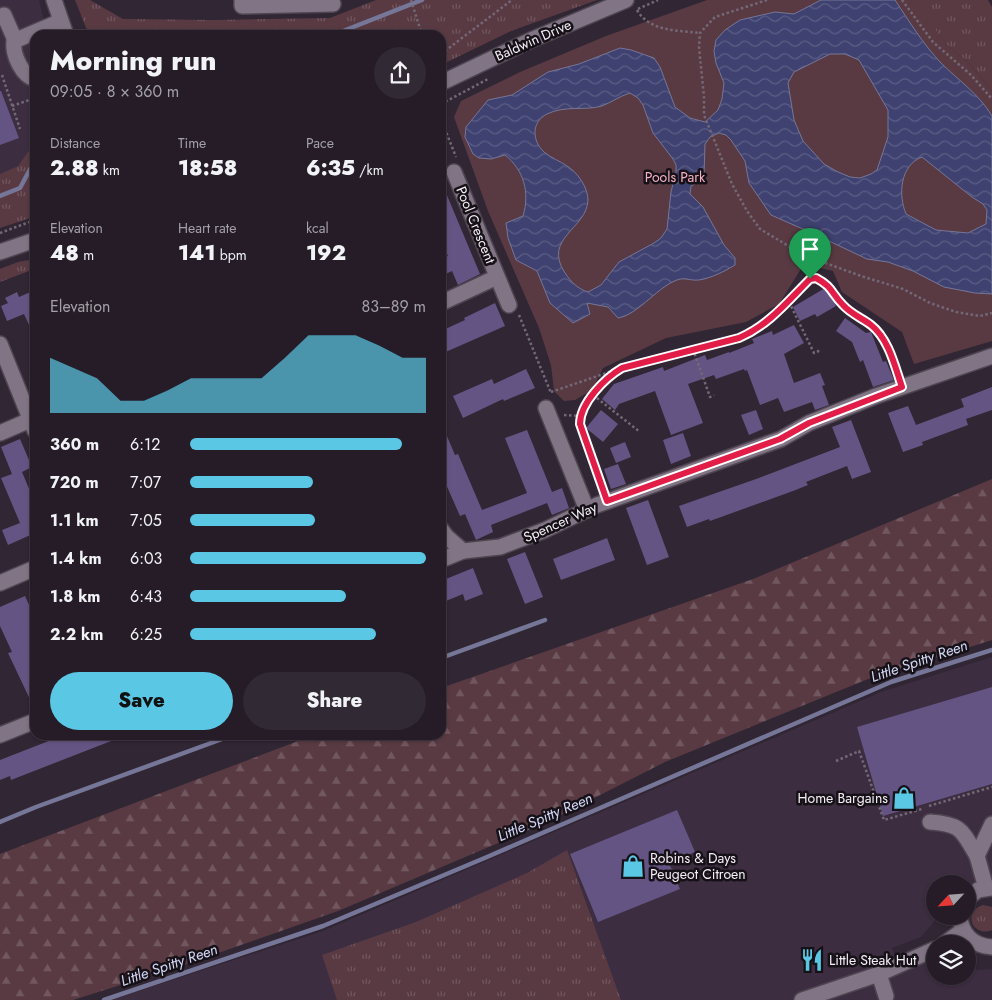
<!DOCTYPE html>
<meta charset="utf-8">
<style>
:root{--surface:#251c27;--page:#312933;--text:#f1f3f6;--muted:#a3a1a7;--line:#423a44;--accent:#5ac8e5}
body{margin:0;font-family:Jost,sans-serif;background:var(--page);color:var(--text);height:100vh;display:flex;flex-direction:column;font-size:19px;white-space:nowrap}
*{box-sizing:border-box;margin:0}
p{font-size:16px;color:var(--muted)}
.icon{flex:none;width:28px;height:28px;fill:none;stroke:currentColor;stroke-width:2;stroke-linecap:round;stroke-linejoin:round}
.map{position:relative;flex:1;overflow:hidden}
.sheet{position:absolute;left:30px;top:30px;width:416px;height:710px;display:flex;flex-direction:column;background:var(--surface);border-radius:15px;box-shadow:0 1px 4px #0004,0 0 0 1px var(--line)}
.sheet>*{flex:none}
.needle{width:32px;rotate:244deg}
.fabs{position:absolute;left:926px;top:875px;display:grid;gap:10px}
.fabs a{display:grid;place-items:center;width:50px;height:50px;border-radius:50%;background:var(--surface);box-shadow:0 1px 4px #0004,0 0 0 1px var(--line);font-size:25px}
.pin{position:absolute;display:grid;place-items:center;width:42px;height:42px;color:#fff;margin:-51px -21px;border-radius:50% 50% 50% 0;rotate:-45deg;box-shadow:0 0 5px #0007}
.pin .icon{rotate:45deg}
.round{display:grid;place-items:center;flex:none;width:52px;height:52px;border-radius:26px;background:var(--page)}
.overview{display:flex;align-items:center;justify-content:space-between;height:85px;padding:0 20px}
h1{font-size:28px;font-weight:800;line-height:38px}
.figures{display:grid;grid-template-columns:repeat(3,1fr);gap:8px;height:85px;padding:5px 20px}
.figures div{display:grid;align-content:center}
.figures b{font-size:21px;font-weight:800}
.figures small{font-size:14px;font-weight:400}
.figures p{font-size:14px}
.chart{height:140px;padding:10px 20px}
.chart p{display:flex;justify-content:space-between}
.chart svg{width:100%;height:90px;margin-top:5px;fill:var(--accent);opacity:.7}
.cta{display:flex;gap:10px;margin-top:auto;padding:10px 20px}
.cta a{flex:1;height:58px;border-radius:30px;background:var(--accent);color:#111;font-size:20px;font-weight:800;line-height:58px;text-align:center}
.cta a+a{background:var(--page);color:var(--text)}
ul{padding:0 20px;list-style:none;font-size:16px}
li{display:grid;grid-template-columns:80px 60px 1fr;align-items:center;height:38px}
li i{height:12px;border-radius:6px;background:var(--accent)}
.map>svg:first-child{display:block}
</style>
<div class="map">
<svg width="992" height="1000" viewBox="0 0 992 1000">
<defs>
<pattern id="grass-tufts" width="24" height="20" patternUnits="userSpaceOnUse" patternTransform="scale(1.25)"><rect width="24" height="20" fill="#593a43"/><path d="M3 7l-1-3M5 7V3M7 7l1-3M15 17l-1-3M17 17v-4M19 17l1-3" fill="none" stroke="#71575f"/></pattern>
<pattern id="forest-firs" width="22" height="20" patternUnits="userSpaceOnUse" patternTransform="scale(1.25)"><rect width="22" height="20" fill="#593a43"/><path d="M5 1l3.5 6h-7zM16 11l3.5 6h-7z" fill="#71575f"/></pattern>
<pattern id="water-waves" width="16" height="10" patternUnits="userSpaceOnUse" patternTransform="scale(1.25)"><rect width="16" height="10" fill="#3f4270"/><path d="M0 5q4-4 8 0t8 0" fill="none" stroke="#5b5e85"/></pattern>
</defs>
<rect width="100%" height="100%" fill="#312634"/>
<!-- built -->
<g fill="#3c2d40">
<polygon points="0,0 39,0 43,17 50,35 35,35 35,142 18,166 0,174"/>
<polygon points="992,657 992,880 965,884 935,884 935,916 939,916 921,937 892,948 900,971 935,958 935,976 968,976 968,962 977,970 992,969 992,1000 111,1000 323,931 881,692"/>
</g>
<!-- grass -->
<g fill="url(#grass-tufts)">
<polygon points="75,0 90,0 123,19 215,20 330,18 376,0 597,0 511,31 441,65 441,35 89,35"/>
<polygon points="908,0 988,0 992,7 992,91 968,62 949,47"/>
<polygon points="35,142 35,213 30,218 0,228 0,174 18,166"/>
<polygon points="35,259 35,271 29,271 0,282 0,269 18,262"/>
<polygon points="567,850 621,1000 337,1000 322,955 416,922 527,873"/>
<path d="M983 905 992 907V930C972 938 962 911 983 905Z"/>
</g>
<!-- forest -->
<polygon fill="url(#forest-firs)" points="992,479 992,640 868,679 665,762 545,823 338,911 190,963 73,1000 0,1000 0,854 314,735 441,735 441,688 753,579"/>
<!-- green -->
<polygon fill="#593a43" points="707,0 912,0 949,47 968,62 992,91 992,341 914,364 902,332 842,292 833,271 804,264 779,304 746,322 666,338 603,368 592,390 575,400 564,401 554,391 551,365 539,328 488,211 454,117 461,101 520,72 606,36"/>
<!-- water -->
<path fill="url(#water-waves)" stroke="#767698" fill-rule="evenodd" d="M821 0H895C909 21 923 44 941 63 958 80 979 94 992 116V294L975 293 944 287 913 271 888 262 867 259 812 233 771 215 749 183 745 161 731 140 726 135 719 133 710 137 705 144 704 174 701 181 691 186 690 194 703 207 724 245 735 258V265C725 271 712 278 699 280 693 281 686 278 680 279 658 285 640 314 618 318L608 307 587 303 590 314 573 323 550 303 537 271 516 260 508 238 506 223 523 216C530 193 524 170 505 155L491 159 479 158 473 154 465 137 466 127 488 100 512 95 548 72 579 64 620 48 631 50 654 58 660 67 675 107 690 118 705 122 718 110 722 99 724 83 716 63 714 51 716 40 725 30 740 20 775 12 794 14ZM830 54H845L859 60 888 110V137L877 170 871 174 860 178 850 177 838 172 824 164 803 141 794 120 788 83 794 72ZM630 93 638 98 643 105 653 133 673 159 676 165V172L671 192 667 229 661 238 654 243 619 262 601 285 588 292C578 289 571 282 565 273 542 238 587 229 588 200 588 187 577 172 567 166 560 161 551 158 544 152 532 141 531 122 547 114 565 105 585 111 602 106 612 102 620 96 630 93ZM922 157 972 197 983 204 987 210 986 224 968 233 936 230 906 214C898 195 900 165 922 157Z"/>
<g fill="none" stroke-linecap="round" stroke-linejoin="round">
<!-- stream -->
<g stroke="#767698" stroke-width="4.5">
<polyline points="333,35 422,0"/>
<polyline points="0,196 20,188 35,160"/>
<polyline points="441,658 545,620"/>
<polyline points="0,822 36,807 233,735"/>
<polyline points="104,1000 323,926 487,857 891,682 992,650"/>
</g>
</g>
<!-- building -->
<g fill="#645483">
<polygon points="0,91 1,91 19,138 0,145"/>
<polygon points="441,181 480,274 458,285 452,271 441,276 441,259 448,256 441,240"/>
<polygon points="825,288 836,306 817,317 815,314 800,321 793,307"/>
<polygon points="35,290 35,338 24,314 7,321 1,306 8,303 5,298 17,292 19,297"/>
<polygon points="495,303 505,326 441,354 441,331 465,320 464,318"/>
<polygon points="845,318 866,333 871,332 883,362 886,361 894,380 873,387 863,360 860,362 852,342 836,331"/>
<polygon points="794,325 804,343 784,354 794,383 820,373 825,385 822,386 829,405 815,410 812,402 784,412 778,398 760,405 747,370 745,371 744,369 716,379 714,375 688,384 703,423 671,435 655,391 619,404 615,410 602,399 614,384 663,367 664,371 705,355 707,360 729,352 729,353 754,343 752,339 772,331 773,335"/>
<polygon points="526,369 535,388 504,401 503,399 463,418 453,396 492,379 494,384"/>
<polygon points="992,387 992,410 966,419 968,425 922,442 923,445 903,452 888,413 908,406 916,425 964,407 961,399"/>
<polygon points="601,410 618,424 603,442 586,428"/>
<polygon points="756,410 763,429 749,435 741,415"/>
<polygon points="851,420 871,472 852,479 847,466 806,482 808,485 793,491 710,521 709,519 687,527 679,506 756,479 840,447 832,427"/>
<polygon points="441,422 455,455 458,454 482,510 527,493 505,438 527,430 552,492 562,488 569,508 552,515 547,503 491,525 493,532 476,540 465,514 460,516 441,473"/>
<polygon points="683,433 691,456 671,464 663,440"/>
<polygon points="20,439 32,467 22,472 35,503 35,533 8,545 2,530 20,523 1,478 12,474 1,447"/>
<polygon points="625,442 631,457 616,463 610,448"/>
<polygon points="618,464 626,484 611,489 604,469"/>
<polygon points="648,500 669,557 647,565 626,508"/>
<polygon points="607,538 615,560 561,580 553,559"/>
<polygon points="525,552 543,597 525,604 507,559"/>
<polygon points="473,568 483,594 465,601 463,594 441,603 441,581"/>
<polygon points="25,596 35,618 35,710 8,653 12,652 0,626 0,607"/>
<polygon points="992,687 992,784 883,816 857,727"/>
<polygon points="64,735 124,736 11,780 10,776 0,780 0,760"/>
<polygon points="677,810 695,852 669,863 680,889 598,922 570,854"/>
</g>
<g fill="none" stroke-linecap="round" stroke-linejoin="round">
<defs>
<g id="minor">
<polyline points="54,0 66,35"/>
<polyline points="242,0 242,6 333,4"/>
<polyline points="4,15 15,40"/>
<path d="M35 79C22 76 12 54 14 41L61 21"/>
<polyline points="441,83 531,40 626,0"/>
<polyline points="454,172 509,305"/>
<polyline points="0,252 35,240"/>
<polyline points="441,303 497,277"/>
<polyline points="0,344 35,431"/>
<polyline points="546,408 587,510"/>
<polyline points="0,433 30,420"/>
<polyline points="441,529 446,536 463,551 500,547 545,530 597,505 781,439 809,423 876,396 992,356"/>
<polyline points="441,560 463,551"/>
<polyline points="0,583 35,568"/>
<polyline points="0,735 35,721"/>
<path d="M930 822C962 824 962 831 977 856"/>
<polyline points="986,888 977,856 992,824"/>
<polyline points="968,898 978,890 992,888"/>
<path d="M960 916C961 935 974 946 992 947"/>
<polyline points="944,944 963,930"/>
<polyline points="879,974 886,996"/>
<polyline points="802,1000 879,974 935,949"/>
</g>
</defs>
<!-- minor casing -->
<use href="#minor" stroke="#4e4550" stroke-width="18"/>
<!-- path -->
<g stroke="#736976" stroke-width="2.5" stroke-dasharray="2.5 2.5" stroke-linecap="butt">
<polyline points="411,0 422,35"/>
<polyline points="767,0 715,17 700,33 699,47 704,97 704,115 732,184 747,211 760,229 792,248 809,257 861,276 903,289 930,303 956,312 980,316 992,313"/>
<polyline points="902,0 933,42 971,75 992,99"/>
<polyline points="638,9 658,0"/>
<path d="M637 10C650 32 677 30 700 33"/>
<polyline points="441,54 512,0"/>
<polyline points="2,75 20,129"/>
<polyline points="441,104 488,79"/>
<polyline points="12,106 35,98"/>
<polyline points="441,119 456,157"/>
<polyline points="0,233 35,220"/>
<polyline points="809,257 810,279 816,279 828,284 843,306 857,317 870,324 881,334 897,374"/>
<polyline points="789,302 814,353 821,350"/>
<polyline points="519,315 551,393"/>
<polyline points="693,349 710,397 714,395"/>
<polyline points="551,392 618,369"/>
<polyline points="593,395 640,432"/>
<polyline points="564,415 580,416"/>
<path d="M603 487 580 424C581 402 605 378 622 368L739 338C770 325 786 303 810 279"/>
<polyline points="836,761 859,751 884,820 922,809"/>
<polyline points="929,806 992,787"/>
</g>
<!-- minor -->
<use href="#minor" stroke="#817484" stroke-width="15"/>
</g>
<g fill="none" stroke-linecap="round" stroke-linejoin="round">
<defs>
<path id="route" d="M816 278C833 287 831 293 843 305 851 314 862 318 871 325 889 339 895 367 902 387L809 423 780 439 607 501 580 424C580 403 605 378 622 368L739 338C769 325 787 302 810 279Z"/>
</defs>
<!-- route casing -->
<use href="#route" stroke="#fff" stroke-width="10"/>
<!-- route -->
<use href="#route" stroke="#e11d48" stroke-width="6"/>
</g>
<!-- icons -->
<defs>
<symbol id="shop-bare" viewBox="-9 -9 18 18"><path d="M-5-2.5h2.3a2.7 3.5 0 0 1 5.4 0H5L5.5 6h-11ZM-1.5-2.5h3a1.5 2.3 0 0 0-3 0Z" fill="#5ac8e5" stroke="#161117" stroke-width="2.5" paint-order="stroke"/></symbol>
<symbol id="restaurant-bare" viewBox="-9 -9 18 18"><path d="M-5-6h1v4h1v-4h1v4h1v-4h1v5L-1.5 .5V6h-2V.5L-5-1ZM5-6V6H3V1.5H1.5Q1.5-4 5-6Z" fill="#5ac8e5" stroke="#161117" stroke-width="2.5" paint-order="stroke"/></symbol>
</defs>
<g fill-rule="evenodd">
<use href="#shop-bare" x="888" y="782" width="32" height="32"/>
<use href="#shop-bare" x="617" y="850" width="32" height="32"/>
<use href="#restaurant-bare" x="796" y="944" width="32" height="32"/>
</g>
<g text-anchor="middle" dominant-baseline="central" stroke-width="5" stroke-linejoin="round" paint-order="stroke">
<!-- street labels -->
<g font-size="14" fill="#f5eef7" stroke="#161117">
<text transform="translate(533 40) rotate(-24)">Baldwin Drive</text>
<text transform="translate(476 225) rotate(68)">Pool Crescent</text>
<text transform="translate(560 522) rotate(-24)">Spencer Way</text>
</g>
<!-- park labels -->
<g font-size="14" fill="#f7b1c5" stroke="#161117">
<text x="675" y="177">Pools Park</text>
</g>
<!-- poi labels -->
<g font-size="14" fill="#f5eef7" stroke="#161117" text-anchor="start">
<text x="888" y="798" text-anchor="end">Home Bargains</text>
<text x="650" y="858">Robins &amp; Days<tspan x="650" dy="16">Peugeot Citroen</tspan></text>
<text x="829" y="960">Little Steak Hut</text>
</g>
<!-- water labels -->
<g font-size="15" font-style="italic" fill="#d2d7f6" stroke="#161117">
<text transform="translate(919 661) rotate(-19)">Little Spitty Reen</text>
<text transform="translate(545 817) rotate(-23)">Little Spitty Reen</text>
<text transform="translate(169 965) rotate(-19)">Little Spitty Reen</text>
</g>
</g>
</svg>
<div class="fabs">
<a><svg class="needle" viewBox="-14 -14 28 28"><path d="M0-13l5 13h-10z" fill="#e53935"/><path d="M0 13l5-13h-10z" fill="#a3a1a7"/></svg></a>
<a><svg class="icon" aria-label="layers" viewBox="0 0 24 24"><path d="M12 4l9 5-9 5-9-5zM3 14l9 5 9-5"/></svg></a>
</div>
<div class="pin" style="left:810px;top:279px;background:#1e9e55"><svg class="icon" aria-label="arrive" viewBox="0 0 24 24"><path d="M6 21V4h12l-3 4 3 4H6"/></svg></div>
<section class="sheet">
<div class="overview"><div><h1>Morning run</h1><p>09:05 · 8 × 360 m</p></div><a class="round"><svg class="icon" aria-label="share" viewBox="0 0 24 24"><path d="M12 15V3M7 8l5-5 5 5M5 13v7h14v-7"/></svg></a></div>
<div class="figures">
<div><p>Distance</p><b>2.88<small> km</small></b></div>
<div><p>Time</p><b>18:58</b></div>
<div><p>Pace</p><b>6:35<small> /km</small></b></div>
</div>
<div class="figures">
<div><p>Elevation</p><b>48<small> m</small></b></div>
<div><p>Heart rate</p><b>141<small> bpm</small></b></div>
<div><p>kcal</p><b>192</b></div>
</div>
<div class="chart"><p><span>Elevation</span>83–89 m</p>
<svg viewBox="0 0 160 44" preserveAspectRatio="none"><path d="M0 44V17L10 22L20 27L30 38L40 38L50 33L60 27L70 27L80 27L90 27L100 17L110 6L120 6L130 6L140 11L150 17L160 17V44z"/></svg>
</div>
<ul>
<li><b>360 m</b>6:12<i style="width:90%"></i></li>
<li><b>720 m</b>7:07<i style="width:52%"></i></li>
<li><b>1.1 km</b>7:05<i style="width:53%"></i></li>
<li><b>1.4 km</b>6:03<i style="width:100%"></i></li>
<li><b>1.8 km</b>6:43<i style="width:66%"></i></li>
<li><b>2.2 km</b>6:25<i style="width:79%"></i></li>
</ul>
<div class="cta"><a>Save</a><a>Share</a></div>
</section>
</div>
